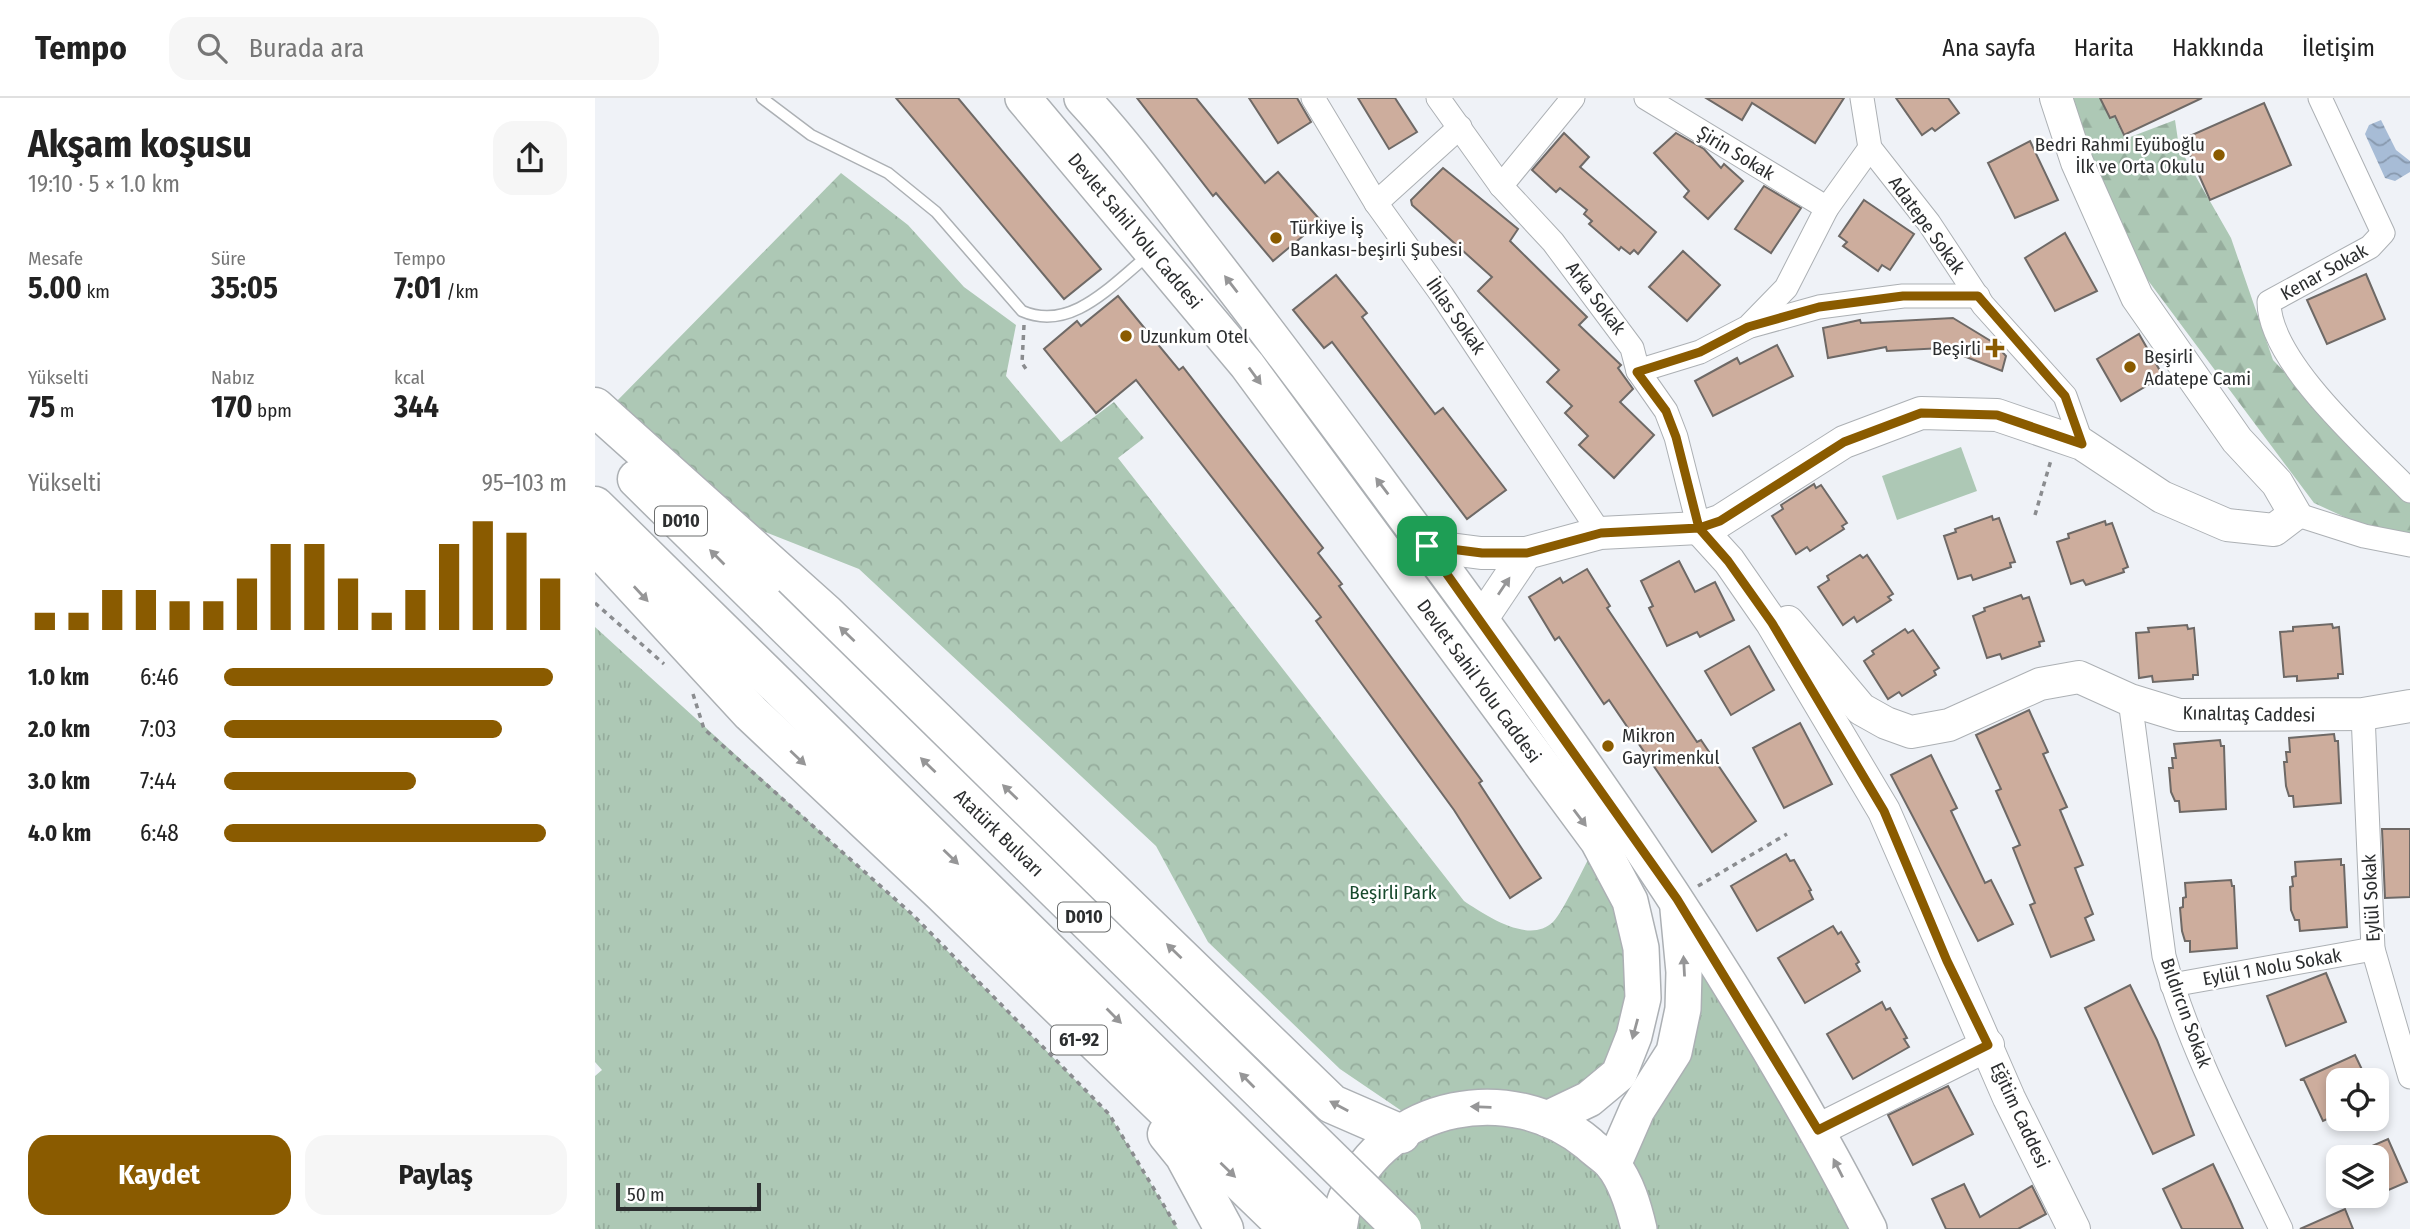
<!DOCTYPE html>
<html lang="tr">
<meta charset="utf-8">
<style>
:root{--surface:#fff;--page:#f6f6f6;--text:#222;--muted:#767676;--line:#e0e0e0;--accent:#8a5b00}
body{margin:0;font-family:"Fira Sans Condensed",sans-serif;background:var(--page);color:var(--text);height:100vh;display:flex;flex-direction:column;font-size:26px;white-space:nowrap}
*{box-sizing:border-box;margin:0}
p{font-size:23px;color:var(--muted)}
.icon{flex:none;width:38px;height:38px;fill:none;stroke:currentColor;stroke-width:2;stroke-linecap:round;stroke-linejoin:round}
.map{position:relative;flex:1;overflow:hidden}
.details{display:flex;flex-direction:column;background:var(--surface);width:595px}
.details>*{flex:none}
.buttons{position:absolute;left:1731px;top:970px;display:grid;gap:14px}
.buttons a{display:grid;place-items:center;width:63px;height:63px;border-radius:14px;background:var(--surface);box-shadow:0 4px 10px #0003;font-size:35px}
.scale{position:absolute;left:21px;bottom:18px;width:145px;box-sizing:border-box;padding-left:7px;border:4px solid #2c2e2f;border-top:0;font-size:19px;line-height:24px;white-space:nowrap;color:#2c2e2f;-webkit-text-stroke:5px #fff;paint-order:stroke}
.pin{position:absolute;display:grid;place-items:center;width:60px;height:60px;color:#fff;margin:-30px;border-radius:14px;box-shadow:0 4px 10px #0006}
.round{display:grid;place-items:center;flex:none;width:74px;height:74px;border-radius:21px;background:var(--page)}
.summary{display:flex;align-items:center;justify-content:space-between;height:119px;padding:0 28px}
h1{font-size:38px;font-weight:700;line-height:52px}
.metrics{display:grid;grid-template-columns:repeat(3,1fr);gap:10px;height:119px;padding:7px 28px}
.metrics div{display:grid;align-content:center}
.metrics b{font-size:30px;font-weight:700}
.metrics small{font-size:19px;font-weight:400}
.metrics p{font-size:19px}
.chart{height:196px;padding:14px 28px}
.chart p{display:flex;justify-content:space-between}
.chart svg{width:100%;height:126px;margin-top:7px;stroke:var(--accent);stroke-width:6}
.cta{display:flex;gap:14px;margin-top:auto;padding:14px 28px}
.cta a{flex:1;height:80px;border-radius:21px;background:var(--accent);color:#fff;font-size:28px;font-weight:700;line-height:80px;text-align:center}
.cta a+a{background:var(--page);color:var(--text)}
ul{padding:0 28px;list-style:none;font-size:23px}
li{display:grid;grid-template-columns:112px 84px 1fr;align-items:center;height:52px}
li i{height:18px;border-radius:9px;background:var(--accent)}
header{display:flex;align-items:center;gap:42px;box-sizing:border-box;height:98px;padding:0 35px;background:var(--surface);border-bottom:2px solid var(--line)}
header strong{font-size:33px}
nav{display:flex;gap:38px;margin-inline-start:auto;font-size:24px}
.search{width:490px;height:63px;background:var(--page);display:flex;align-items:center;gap:18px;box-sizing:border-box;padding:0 24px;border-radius:21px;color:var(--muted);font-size:26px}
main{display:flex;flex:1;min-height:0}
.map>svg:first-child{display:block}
</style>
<header>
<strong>Tempo</strong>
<div class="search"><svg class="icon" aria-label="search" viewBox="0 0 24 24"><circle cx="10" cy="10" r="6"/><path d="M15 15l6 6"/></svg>Burada ara</div>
<nav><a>Ana sayfa</a><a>Harita</a><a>Hakkında</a><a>İletişim</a></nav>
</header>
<main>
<section class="details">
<div class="summary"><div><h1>Akşam koşusu</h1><p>19:10 · 5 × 1.0 km</p></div><a class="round"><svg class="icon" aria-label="share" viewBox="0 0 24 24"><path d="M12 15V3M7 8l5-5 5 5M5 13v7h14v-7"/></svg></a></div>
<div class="metrics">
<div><p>Mesafe</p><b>5.00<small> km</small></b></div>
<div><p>Süre</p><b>35:05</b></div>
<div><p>Tempo</p><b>7:01<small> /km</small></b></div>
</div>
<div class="metrics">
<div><p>Yükselti</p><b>75<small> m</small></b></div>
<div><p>Nabız</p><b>170<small> bpm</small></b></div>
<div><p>kcal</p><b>344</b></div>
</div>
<div class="chart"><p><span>Yükselti</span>95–103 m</p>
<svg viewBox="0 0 160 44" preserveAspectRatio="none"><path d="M5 44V38M15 44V38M25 44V30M35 44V30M45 44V34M55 44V34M65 44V26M75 44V14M85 44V14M95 44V26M105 44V38M115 44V30M125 44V14M135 44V6M145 44V10M155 44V26"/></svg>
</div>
<ul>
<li><b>1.0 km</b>6:46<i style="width:96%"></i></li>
<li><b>2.0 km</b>7:03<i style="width:81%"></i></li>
<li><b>3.0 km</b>7:44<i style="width:56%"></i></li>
<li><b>4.0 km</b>6:48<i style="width:94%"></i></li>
</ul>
<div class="cta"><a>Kaydet</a><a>Paylaş</a></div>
</section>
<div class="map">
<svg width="1815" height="1131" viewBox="0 0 1815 1131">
<defs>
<pattern id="grass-tufts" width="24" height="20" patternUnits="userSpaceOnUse" patternTransform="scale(1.75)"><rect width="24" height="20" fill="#adc8b5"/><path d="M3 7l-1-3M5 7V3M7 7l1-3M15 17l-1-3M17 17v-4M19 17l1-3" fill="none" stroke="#95ac9c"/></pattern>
<pattern id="forest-firs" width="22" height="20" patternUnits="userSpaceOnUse" patternTransform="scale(1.75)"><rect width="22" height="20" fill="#adc8b5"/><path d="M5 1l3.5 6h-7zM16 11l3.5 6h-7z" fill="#95ac9c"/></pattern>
<pattern id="park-crowns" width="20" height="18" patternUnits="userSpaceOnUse" patternTransform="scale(1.75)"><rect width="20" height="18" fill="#adc8b5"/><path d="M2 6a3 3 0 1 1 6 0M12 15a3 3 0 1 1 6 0" fill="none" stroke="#95ac9c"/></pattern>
<pattern id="water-waves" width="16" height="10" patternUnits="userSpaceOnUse" patternTransform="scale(1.75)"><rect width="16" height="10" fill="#a7bcd6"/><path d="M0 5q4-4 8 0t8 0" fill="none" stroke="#8899ae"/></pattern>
</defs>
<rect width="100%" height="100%" fill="#eff2f7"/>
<!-- grass -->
<g fill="url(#grass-tufts)">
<polygon points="0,529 317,817 514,1016 583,1131 0,1131 0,978 7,972 0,964"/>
<polygon points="1086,839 1274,1131 744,1131 781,1056 873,1008 1018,1066 1065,979"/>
</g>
<!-- forest -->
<polygon fill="url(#forest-firs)" points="1470,0 1510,0 1530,41 1580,22 1584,49 1636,140 1678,262 1815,404 1815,437 1769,428 1719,405 1552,181 1487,54"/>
<!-- park -->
<path fill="url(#park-crowns)" d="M246 75 313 127 369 189 421 227 411 278 466 344 519 304 549 340 523 360 869 803C890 817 934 847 958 824 968 815 994 758 1003 743L1048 900 994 1001 823 1024 745 971 613 844 561 748 264 471 150 426 17 308Z"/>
<!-- pitch -->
<polygon fill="#adc8b5" points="1366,349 1382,393 1302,422 1287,378"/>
<!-- water -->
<polygon fill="url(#water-waves)" points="1786,22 1801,52 1815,63 1815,74 1800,83 1790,80 1770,36 1774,27"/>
<!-- building -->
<g fill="#cdad9d" stroke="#6e6966" stroke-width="2">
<polygon points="301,0 363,0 506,171 469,201"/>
<polygon points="542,0 601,0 670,85 683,74 726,123 678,163 621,95 618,98"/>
<polygon points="654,0 702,0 716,24 683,45"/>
<polygon points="763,0 800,0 822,34 794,51"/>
<polygon points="1111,0 1249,0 1220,45 1157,5 1147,22"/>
<polygon points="1301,0 1353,0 1364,15 1340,33 1337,30 1327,37"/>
<polygon points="1505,0 1607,0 1529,37 1520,18 1515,20"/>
<polygon points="1669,5 1696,67 1615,102 1588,41"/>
<polygon points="969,35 994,59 985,69 1061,134 1043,156 1039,152 1035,156 1026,149 1024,152 994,126 997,123 989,116 992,112 965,90 961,94 937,72"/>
<polygon points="1081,35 1109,51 1126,70 1129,66 1148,83 1113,121 1089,99 1094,93 1059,55"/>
<polygon points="1435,43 1463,102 1420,120 1393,65"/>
<polygon points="848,70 923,131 915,143 992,219 984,227 1026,267 1023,270 1038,291 1025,304 1059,337 1019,380 984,347 993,338 970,315 977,308 952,284 964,272 883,193 897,179 817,107 816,102"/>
<polygon points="1169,88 1206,110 1176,155 1140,131"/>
<polygon points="1269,102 1319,136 1295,172 1287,167 1283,173 1248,148 1252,144 1244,138"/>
<polygon points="1470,135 1502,193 1460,213 1430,160"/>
<polygon points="1088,153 1125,187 1092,223 1054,189"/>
<polygon points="1771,176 1790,221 1732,246 1712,202"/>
<polygon points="741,177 772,215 767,219 840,316 848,310 911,392 872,421 737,244 729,250 698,212"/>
<polygon points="523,198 584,272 588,269 728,450 723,455 747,486 744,488 887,683 884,685 946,780 915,800 859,712 721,523 726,519 541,282 501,315 449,251 482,223 486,228"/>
<polygon points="1358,220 1399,245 1411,258 1407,273 1366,257 1366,249 1292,253 1291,249 1233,260 1228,230 1265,222 1266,225"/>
<polygon points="1544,236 1568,278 1526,303 1502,261"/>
<polygon points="1182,247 1198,278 1118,318 1100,283 1142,260 1145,266"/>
<polygon points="1219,386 1221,390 1226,387 1252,425 1247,428 1249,431 1215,453 1212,449 1201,456 1177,418 1188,411 1186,407"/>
<polygon points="1397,418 1398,422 1404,420 1420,464 1415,465 1416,469 1378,482 1376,477 1363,481 1349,438 1361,434 1360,431"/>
<polygon points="1510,423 1511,427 1517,425 1533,469 1528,471 1529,474 1491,487 1488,482 1476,486 1462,444 1474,440 1473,436"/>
<polygon points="1265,457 1268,460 1272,457 1298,496 1293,499 1296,502 1262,524 1259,519 1248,527 1223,489 1234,482 1232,478"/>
<polygon points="1084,463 1100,494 1120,484 1139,522 1105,539 1102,534 1072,548 1054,510 1058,508 1046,483"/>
<polygon points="992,471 1015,508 1012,510 1102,644 1106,642 1161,723 1117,754 1014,602 1009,606 964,539 960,542 934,499 965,480 968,485"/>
<polygon points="1426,497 1428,501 1434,499 1449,543 1444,544 1445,548 1407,561 1405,556 1392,560 1378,518 1390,513 1389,510"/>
<polygon points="1737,526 1738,530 1744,529 1748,576 1743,576 1743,580 1702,583 1702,578 1689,579 1685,534 1698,533 1698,529"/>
<polygon points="1592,527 1593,531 1599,530 1603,577 1598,577 1598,581 1558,584 1557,578 1544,580 1541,535 1554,534 1553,530"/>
<polygon points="1310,531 1313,535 1318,532 1344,570 1339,573 1341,577 1307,598 1304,594 1293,601 1269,563 1279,556 1277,553"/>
<polygon points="1154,548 1179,592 1136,617 1110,573"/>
<polygon points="1434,612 1453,654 1448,656 1472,709 1465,712 1488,767 1480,770 1498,816 1490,820 1499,842 1456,859 1435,807 1440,805 1418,750 1425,747 1401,693 1406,691 1381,637"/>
<polygon points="1205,625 1237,686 1189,710 1158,650"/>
<polygon points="1739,636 1740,643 1743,643 1746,705 1699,709 1698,698 1694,698 1691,688 1689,664 1692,664 1691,654 1695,654 1694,640"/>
<polygon points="1625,642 1626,648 1629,648 1631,711 1585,714 1584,703 1580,703 1576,694 1574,670 1578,670 1577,660 1581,660 1579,646"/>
<polygon points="1336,657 1362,710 1356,713 1390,785 1396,782 1418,826 1383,843 1296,677"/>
<polygon points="1787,731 1815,731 1815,799 1790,800"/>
<polygon points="1191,756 1195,763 1199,762 1216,792 1214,793 1218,801 1162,833 1136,788"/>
<polygon points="1746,761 1746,767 1749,767 1752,829 1705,833 1704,822 1700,822 1696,812 1695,789 1698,788 1697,779 1701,778 1700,764"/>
<polygon points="1636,782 1637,788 1639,788 1642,850 1595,854 1595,843 1590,843 1587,833 1585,810 1588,809 1588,800 1591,799 1590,785"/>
<polygon points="1238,828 1243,836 1246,834 1264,864 1261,866 1265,873 1210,905 1183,860"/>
<polygon points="1731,875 1751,924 1691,948 1672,898"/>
<polygon points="1535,887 1562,942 1599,1037 1558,1056 1490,910"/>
<polygon points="1287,904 1291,912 1295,910 1312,940 1309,941 1314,949 1258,981 1232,936"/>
<polygon points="1760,957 1772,982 1743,982 1743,1016 1728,1023 1709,982 1705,982"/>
<polygon points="1353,988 1378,1036 1318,1067 1293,1017"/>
<polygon points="1793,1041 1812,1084 1782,1097 1782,1059 1752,1059"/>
<polygon points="1618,1066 1636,1104 1648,1131 1587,1131 1568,1091"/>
<polygon points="1369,1086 1385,1119 1437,1088 1451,1116 1423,1131 1351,1131 1337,1101"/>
<polygon points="1750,1111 1758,1131 1705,1131"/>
</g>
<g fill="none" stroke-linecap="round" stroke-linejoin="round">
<defs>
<path id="lane" d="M167 0 216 37 293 75 341 114 427 213C477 235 518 185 555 156"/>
<g id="street">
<polyline points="718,0 781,105 847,197 1005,435"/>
<polyline points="843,0 906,88 958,144 1037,250 1043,273 1071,313 1081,339 1104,430"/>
<polyline points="1051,0 1232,110"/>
<polyline points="1267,0 1275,50 1334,125 1388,207 1470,298 1487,346"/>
<path d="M1725 0 1788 135 1775 149 1674 204C1674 264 1774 351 1815 393"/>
<polyline points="906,88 978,0"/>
<polyline points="781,105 865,29"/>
<polyline points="1156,228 1224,209 1308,198 1383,198"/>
<polyline points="1043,273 1105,254 1153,229 1191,190 1232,110 1275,50"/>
<polyline points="1700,416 1769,438 1815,447"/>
<path d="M1535 602 1569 858C1595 953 1644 1042 1686 1131"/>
<polyline points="1768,616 1778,851 1815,979"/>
<polyline points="1577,887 1778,851"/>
</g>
<g id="secondary">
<polyline points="1104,430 1134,463 1177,525 1289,713 1414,1000 1479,1131"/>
<polyline points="832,448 886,455 931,455 1005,435 1104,430 1125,423 1249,344 1326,315 1402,317 1487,346 1567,399 1632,427 1679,432 1700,416 1682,385 1642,342 1542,199 1482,64 1461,0"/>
<polyline points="886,522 931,455"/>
<polyline points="1193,524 1266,611 1291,625 1316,634 1354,627 1445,586 1484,579 1535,602 1584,617 1768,616 1815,608"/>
<polyline points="1223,1032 1393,947"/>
</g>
<g id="primary">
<polyline points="428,0 652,267 1003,743 1035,803 1046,850 1048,900 1039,938 1024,976 994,1001 952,1021"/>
<path d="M487 0C528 44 564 93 600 140 664 222 727 306 788 389 964 627 1139 867 1274 1131"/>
<polyline points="1018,1067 1042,1012 1079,954 1088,911 1089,874 1083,811"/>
<path d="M744 1131C746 1121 747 1109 751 1100 792 1004 917 981 994 1046 1001 1053 1012 1059 1018 1067 1032 1085 1039 1110 1044 1131"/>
</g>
<g id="highway">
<polyline points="0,309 230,515 737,1006 806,1036"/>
<polyline points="42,381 170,507"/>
<polyline points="0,408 736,1131"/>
<polyline points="0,446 156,615 345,793 694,1131"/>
<polyline points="572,1036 589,1057 629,1131"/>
</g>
</defs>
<!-- lane casing -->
<use href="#lane" stroke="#acb0b4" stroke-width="13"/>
<!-- street casing -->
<use href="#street" stroke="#acb0b4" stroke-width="25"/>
<!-- secondary casing -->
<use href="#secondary" stroke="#acb0b4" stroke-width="34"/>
<!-- primary casing -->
<use href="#primary" stroke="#acb0b4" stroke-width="38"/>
<!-- highway casing -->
<use href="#highway" stroke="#acb0b4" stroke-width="41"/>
<!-- path -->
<g stroke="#8a8c8f" stroke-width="3.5" stroke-dasharray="5 5" stroke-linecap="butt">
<polyline points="429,227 427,265 431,271"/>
<polyline points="1440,417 1456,362"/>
<polyline points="0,505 69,566"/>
<polyline points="98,596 109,631 318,817 514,1016 583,1131"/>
<polyline points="1103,788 1192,736"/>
</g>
<!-- lane -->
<use href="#lane" stroke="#fff" stroke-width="10"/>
<!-- street -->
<use href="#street" stroke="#fff" stroke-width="23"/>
<!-- secondary -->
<use href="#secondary" stroke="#fff" stroke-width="32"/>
<!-- primary -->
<use href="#primary" stroke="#fff" stroke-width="35"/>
<!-- highway -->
<use href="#highway" stroke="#fff" stroke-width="38"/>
<defs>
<polyline id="highway-bridge" points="170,507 807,1131"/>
</defs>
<!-- highway-bridge casing -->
<use href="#highway-bridge" stroke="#acb0b4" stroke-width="41" stroke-linecap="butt"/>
<!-- highway-bridge -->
<use href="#highway-bridge" stroke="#fff" stroke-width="38"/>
</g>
<!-- one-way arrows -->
<defs><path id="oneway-solid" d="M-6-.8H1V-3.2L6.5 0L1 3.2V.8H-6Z" transform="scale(1.75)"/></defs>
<g fill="#969697">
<use href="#oneway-solid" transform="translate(636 186) rotate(-128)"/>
<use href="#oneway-solid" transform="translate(660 278) rotate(54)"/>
<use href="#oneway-solid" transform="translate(787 388) rotate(-127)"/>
<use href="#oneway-solid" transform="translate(122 459) rotate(-135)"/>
<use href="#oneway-solid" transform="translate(909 488) rotate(-56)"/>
<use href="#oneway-solid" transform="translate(46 496) rotate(47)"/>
<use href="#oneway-solid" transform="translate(252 536) rotate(-136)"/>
<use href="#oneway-solid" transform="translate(203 660) rotate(43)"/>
<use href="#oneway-solid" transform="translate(333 667) rotate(-136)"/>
<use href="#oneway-solid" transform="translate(415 694) rotate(-136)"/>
<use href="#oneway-solid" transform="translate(985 720) rotate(53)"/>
<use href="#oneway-solid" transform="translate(356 759) rotate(44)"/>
<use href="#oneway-solid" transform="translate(579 853) rotate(-136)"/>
<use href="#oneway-solid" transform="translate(1089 868) rotate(-93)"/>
<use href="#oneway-solid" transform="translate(519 918) rotate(45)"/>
<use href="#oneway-solid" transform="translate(1040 931) rotate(105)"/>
<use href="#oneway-solid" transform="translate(652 982) rotate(-135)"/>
<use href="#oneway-solid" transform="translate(744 1008) rotate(-152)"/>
<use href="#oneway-solid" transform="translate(886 1009) rotate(-178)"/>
<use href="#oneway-solid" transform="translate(1243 1070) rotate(-117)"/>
<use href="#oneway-solid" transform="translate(633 1072) rotate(44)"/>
</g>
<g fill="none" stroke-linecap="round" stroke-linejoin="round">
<defs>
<polyline id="route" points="832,448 1082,801 1223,1032 1393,947 1352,863 1289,713 1177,525 1133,463 1104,430 1125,423 1249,344 1326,315 1402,317 1487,346 1470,298 1383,198 1308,198 1224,209 1153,229 1105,254 1042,274 1071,313 1081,339 1104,430 1006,435 932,455 887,455 832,448"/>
</defs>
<!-- route casing -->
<use href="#route" stroke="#fff" stroke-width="14"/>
<!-- route -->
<use href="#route" stroke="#8a5b00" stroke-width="9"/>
</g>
<!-- markers -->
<g fill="#8a5b00" stroke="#fff" stroke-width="2.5">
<circle cx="1624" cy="57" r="7"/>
<circle cx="681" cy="140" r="7"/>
<circle cx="531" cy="238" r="7"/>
<path d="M1396.5 239.5h7v7h7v7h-7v7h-7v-7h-7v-7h7z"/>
<circle cx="1535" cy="269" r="7"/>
<circle cx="1013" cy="648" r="7"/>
</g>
<g text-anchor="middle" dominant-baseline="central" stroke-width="5" stroke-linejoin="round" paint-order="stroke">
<!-- shield labels -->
<g fill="#fff" stroke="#6b6d6d" stroke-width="2">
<rect x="60" y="408.5" width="52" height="29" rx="5"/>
<rect x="463" y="804.5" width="52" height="29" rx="5"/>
<rect x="456" y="927.5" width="56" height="29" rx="5"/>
</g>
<g font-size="18" font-weight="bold" fill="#2c2e2f">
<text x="86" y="423">D010</text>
<text x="489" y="819">D010</text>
<text x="484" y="942">61-92</text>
</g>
<!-- poi labels -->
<g font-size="19" fill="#2c2e2f" stroke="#fff" text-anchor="start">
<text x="1610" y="46" text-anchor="end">Bedri Rahmi Eyüboğlu<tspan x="1610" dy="22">İlk ve Orta Okulu</tspan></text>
<text x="695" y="129">Türkiye İş<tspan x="695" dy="22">Bankası-beşirli Şubesi</tspan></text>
<text x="545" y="238">Uzunkum Otel</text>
<text x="1386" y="250" text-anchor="end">Beşirli</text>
<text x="1549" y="258">Beşirli<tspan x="1549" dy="22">Adatepe Cami</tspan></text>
<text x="1027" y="637">Mikron<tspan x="1027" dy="22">Gayrimenkul</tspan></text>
</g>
<!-- street labels -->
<g font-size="19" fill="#2c2e2f" stroke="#fff">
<text transform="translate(1141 55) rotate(31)">Şirin Sokak</text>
<text transform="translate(1332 127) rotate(54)">Adatepe Sokak</text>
<text transform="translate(540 133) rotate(50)">Devlet Sahil Yolu Caddesi</text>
<text transform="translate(1729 174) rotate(-29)">Kenar Sokak</text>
<text transform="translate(1001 200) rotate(53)">Arka Sokak</text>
<text transform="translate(861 218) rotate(55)">İhlas Sokak</text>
<text transform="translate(884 583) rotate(54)">Devlet Sahil Yolu Caddesi</text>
<text transform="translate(1654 616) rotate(1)">Kınalıtaş Caddesi</text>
<text transform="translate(404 735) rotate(44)">Atatürk Bulvarı</text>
<text transform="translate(1776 800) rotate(-93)">Eylül Sokak</text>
<text transform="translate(1677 869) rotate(-10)">Eylül 1 Nolu Sokak</text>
<text transform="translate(1591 915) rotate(70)">Bıldırcın Sokak</text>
<text transform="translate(1425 1017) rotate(65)">Eğitim Caddesi</text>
</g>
<!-- park labels -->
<g font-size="19" fill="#184a2d" stroke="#fff">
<text x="798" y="794">Beşirli Park</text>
</g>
</g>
</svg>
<div class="buttons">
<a><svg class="icon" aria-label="locate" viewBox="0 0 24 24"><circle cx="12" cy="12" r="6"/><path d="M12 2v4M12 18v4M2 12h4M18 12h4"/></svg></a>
<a><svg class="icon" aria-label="layers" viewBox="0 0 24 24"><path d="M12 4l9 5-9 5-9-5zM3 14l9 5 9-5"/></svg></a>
</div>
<div class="scale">50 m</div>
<div class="pin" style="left:832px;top:448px;background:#1e9e55"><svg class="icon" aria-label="arrive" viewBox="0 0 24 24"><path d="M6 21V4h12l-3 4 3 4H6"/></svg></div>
</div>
</main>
